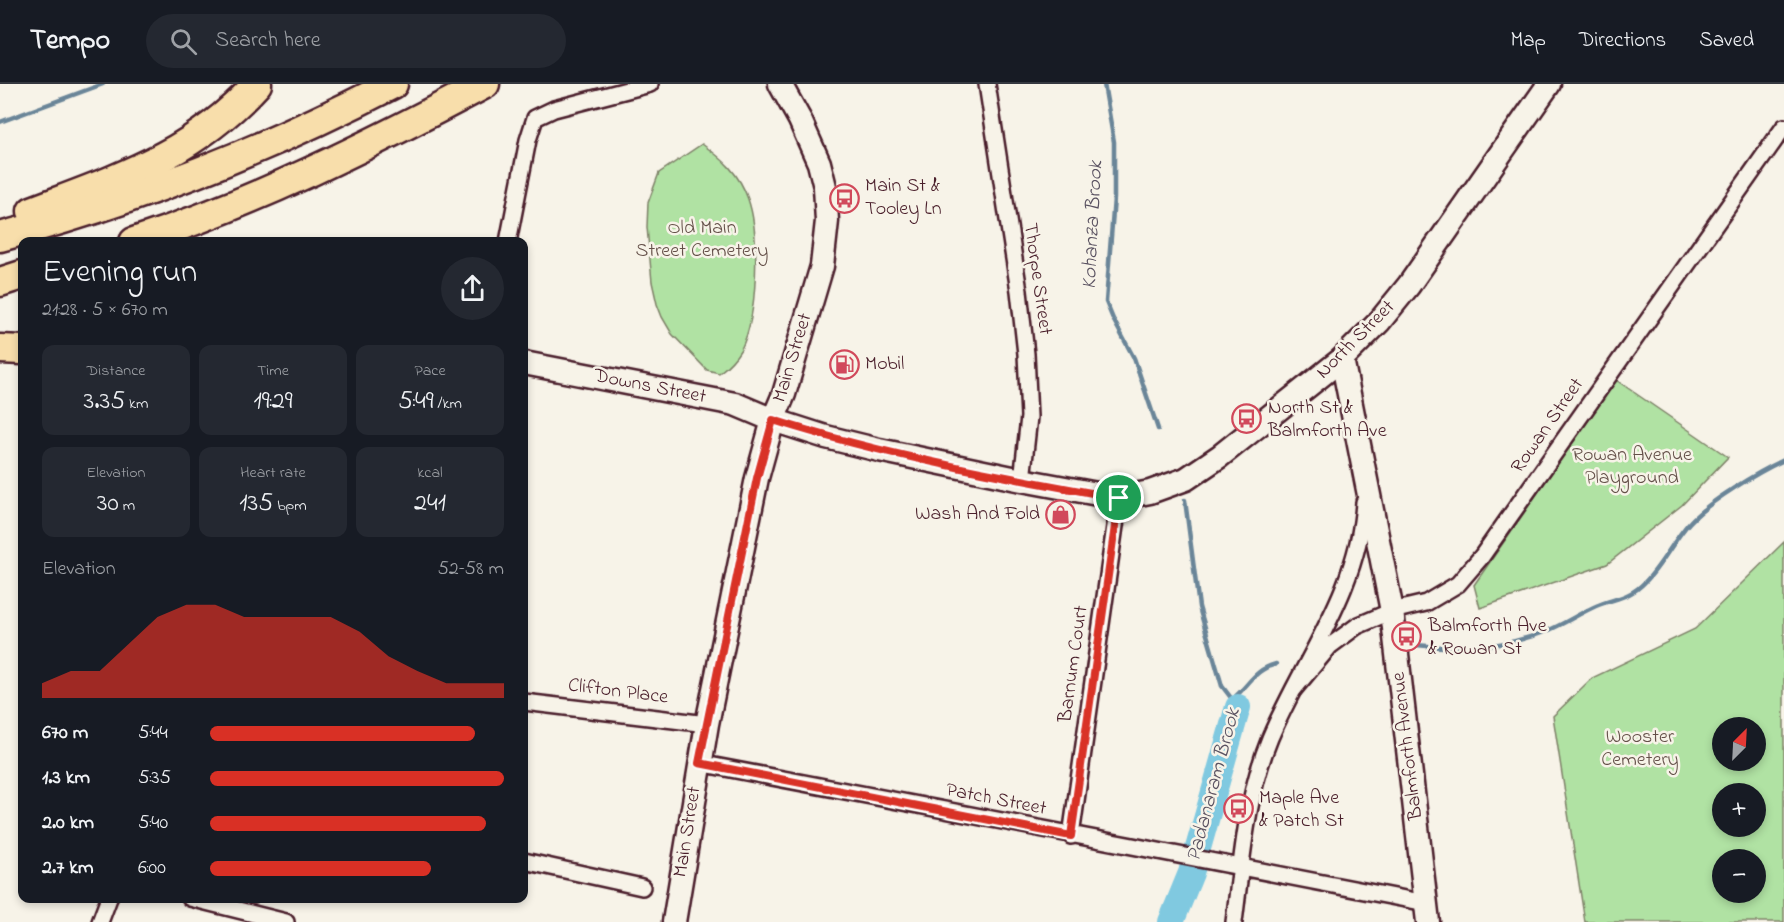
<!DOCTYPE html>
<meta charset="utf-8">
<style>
:root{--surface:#171b24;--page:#242831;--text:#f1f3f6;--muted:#9ea1a6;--line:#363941;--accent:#d93025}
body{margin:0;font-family:"Indie Flower",sans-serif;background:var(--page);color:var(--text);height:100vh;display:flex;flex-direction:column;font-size:22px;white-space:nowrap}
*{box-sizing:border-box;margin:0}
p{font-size:20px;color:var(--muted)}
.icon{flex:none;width:33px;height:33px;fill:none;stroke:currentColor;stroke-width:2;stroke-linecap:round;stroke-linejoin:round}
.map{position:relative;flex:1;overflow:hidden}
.side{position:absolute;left:18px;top:153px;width:510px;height:666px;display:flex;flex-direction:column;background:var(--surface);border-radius:12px;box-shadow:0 3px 9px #0003}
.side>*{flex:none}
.needle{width:39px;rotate:24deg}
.controls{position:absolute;left:1712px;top:633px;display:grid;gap:12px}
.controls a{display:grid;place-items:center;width:54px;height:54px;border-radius:50%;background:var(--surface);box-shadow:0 3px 9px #0003;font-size:30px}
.pin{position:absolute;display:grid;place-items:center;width:51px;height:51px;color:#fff;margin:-26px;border:3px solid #fff;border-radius:50%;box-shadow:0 2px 6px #0007}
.round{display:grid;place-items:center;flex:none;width:63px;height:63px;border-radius:32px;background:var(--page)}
.summary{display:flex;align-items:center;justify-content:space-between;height:102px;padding:0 24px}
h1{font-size:33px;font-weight:600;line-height:45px}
.stats{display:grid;grid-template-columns:repeat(3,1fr);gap:9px;height:102px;padding:6px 24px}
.stats div{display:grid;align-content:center;border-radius:12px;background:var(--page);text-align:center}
.stats b{font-size:26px;font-weight:600}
.stats small{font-size:16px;font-weight:400}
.stats p{font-size:16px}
.chart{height:168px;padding:12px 24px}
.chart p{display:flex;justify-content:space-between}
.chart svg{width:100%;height:108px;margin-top:6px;fill:var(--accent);opacity:.7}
ul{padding:0 24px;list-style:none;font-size:20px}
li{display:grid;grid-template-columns:96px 72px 1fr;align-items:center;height:45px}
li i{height:15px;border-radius:8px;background:var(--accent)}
header{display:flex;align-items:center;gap:36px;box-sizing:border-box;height:84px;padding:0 30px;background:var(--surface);border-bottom:2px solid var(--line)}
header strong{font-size:28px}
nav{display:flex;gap:33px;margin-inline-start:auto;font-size:21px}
.search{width:420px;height:54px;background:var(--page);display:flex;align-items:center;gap:15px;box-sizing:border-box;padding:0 21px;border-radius:33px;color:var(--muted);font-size:22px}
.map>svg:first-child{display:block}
</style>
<header>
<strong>Tempo</strong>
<div class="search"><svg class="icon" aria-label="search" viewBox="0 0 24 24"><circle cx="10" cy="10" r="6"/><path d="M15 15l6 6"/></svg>Search here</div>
<nav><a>Map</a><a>Directions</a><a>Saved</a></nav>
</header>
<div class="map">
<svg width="1784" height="838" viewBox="0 0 1784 838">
<rect width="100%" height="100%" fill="#f7f3e8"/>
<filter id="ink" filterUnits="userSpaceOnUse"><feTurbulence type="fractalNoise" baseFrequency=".0167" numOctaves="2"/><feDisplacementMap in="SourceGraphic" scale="12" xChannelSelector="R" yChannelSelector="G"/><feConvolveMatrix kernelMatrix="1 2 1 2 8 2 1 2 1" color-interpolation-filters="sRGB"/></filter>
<g filter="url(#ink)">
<!-- green -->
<g fill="#b0e2a3" stroke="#7d8067" stroke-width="1.5" fill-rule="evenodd">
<path d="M702 60C723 75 739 89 748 115 760 149 758 233 741 265 735 275 728 282 719 289L707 286 672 250 662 233 657 220 652 198 647 143 648 119 659 89Z"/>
<polygon points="1616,296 1728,373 1682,421 1607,480 1480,524 1474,501"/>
<path d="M1784 458V838H1585L1553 632 1592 594 1695 545ZM1722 644H1755V676H1722ZM1722 710H1755V742H1722ZM1722 776H1755V808H1722Z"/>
</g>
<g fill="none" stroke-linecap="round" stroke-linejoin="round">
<!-- stream -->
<g stroke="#6a8598" stroke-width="4.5">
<polyline points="1104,0 1114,58 1114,114 1106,218 1113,235 1134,274 1158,345"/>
<polyline points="0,38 103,0"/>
<polyline points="1185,416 1199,523 1222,602 1238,623"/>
<path d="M1416 561C1461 566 1505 564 1547 547 1564 540 1580 529 1596 522 1615 514 1630 514 1645 498 1662 481 1673 457 1689 439 1708 418 1758 388 1784 376"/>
<path d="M1238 623 1236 612C1250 599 1256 585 1276 580"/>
</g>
<!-- river -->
<polyline stroke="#80c9e0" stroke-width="26" points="1171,838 1191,789 1238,623"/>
<defs>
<g id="street">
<polyline points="987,0 1019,207 1026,270 1029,333 1022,396"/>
<polyline points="508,158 528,56 535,34 554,25 650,0"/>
<polyline points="1294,605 1330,562 1357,542 1392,527 1426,519 1458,500 1482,472 1784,43"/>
<polyline points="524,618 707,640"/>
<path d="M699 679C941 726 1184 771 1426 819"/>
<polyline points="1071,752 1119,414"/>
<polyline points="524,777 642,803"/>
<polyline points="190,814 286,838"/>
<polyline points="100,838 109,814"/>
<path d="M1234 838C1242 777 1246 712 1270 654 1303 576 1359 506 1364 418"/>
</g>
<g id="secondary">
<polyline points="1342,275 1392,527 1428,838"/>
<polyline points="524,279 735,320 773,336 826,353 879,366 1022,396 1119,414 1150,408 1186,395 1220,372 1342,275 1379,238 1409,201 1549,0"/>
<polyline points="674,838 707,640 757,394 773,336 784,310 822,182 827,137 825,103 819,79 800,36 780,0"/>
</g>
<g id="highway">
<path d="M32 127C118 94 193 71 257 0"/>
<path d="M0 153C137 117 267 65 393 0"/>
<path d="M134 158C256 118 372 60 485 0"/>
<polyline points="0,198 22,191"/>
<polyline points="0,265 22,266"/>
</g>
</defs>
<!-- street casing -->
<use href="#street" stroke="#4a1f2b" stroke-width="20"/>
<!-- secondary casing -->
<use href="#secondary" stroke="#4a1f2b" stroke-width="27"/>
<!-- highway casing -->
<use href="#highway" stroke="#4a1f2b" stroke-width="33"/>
<!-- street -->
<use href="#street" stroke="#f7f3e8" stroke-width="15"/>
<!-- secondary -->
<use href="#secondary" stroke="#f7f3e8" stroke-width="22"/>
<!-- highway -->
<use href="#highway" stroke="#f8deab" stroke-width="28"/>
</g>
</g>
<g fill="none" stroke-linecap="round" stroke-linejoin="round" filter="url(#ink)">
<defs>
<path id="route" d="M773 336C886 372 1003 393 1119 414L1071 752 699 679 757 394Z"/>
</defs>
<!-- route casing -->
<use href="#route" stroke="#fff" stroke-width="12"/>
<!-- route -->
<use href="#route" stroke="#d93025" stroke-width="8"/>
</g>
<!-- icons -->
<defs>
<symbol id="bus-ring" viewBox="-11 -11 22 22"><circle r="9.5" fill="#f7f3e8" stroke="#d1495b" stroke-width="1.5"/><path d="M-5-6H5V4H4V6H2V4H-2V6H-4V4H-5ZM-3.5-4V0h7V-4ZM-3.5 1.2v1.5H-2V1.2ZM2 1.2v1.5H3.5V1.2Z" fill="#d1495b"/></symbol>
<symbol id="fuel-ring" viewBox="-11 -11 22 22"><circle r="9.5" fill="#f7f3e8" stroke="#d1495b" stroke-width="1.5"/><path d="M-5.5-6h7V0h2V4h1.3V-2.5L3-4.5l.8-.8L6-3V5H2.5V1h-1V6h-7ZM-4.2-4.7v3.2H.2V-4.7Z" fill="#d1495b"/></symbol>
<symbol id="shop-ring" viewBox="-11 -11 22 22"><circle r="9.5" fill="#f7f3e8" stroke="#d1495b" stroke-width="1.5"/><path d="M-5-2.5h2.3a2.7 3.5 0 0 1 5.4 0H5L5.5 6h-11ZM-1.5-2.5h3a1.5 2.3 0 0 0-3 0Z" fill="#d1495b"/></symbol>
</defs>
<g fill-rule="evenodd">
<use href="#bus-ring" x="828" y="98" width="33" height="33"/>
<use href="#fuel-ring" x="828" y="264" width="33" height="33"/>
<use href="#bus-ring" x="1230" y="318" width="33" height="33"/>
<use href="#shop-ring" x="1044" y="414" width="33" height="33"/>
<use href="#bus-ring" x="1390" y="536" width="33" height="33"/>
<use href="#bus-ring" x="1222" y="708" width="33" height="33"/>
</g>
<g text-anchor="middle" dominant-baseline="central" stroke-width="5" stroke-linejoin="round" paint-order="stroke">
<!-- poi labels -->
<g font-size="20" fill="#4a1f2b" stroke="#f7f3e8" text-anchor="start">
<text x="865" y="102">Main St &amp;<tspan x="865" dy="23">Tooley Ln</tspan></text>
<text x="865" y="280">Mobil</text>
<text x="1268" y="324">North St &amp;<tspan x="1268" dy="23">Balmforth Ave</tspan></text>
<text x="1040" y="430" text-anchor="end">Wash And Fold</text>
<text x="1428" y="542">Balmforth Ave<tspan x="1428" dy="23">&amp; Rowan St</tspan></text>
<text x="1259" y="714">Maple Ave<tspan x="1259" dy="23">&amp; Patch St</tspan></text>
</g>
<!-- park labels -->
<g font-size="20" fill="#645049" stroke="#f7f3e8">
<text x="702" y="144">Old Main<tspan x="702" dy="23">Street Cemetery</tspan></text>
<text x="1632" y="371">Rowan Avenue<tspan x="1632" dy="23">Playground</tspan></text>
<text x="1640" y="653">Wooster<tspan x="1640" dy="23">Cemetery</tspan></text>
</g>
<!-- street labels -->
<g font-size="20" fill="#4a1f2b" stroke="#f7f3e8">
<text transform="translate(1037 195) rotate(82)">Thorpe Street</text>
<text transform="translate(1356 256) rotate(-45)">North Street</text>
<text transform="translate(793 274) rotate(-73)">Main Street</text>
<text transform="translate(650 303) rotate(11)">Downs Street</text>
<text transform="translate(1548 342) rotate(-55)">Rowan Street</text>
<text transform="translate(1074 580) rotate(-82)">Barnum Court</text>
<text transform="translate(618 608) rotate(7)">Clifton Place</text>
<text transform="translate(1408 662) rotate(-97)">Balmforth Avenue</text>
<text transform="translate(996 716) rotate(11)">Patch Street</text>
<text transform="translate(688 748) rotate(-81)">Main Street</text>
</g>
<!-- water labels -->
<g font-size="21" font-style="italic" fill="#5a5261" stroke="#f7f3e8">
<text transform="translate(1093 141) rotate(-87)">Kohanza Brook</text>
<text transform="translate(1214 701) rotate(-75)">Padanaram Brook</text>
</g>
</g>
</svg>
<div class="controls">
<a><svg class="needle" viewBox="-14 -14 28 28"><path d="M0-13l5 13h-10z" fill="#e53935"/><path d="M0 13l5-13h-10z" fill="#9ea1a6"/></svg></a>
<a>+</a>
<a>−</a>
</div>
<div class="pin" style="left:1119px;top:414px;background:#1e9e55"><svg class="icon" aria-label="arrive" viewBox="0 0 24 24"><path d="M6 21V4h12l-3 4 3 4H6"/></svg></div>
<section class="side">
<div class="summary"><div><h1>Evening run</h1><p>21:28 · 5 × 670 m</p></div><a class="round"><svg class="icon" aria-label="share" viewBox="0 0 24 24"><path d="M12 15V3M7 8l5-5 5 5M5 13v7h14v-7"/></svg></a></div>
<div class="stats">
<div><p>Distance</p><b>3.35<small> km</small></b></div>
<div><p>Time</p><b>19:29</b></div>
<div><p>Pace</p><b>5:49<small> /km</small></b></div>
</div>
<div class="stats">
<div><p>Elevation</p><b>30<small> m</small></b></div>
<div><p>Heart rate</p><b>135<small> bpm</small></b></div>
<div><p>kcal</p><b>241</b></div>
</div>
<div class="chart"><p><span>Elevation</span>52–58 m</p>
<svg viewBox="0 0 160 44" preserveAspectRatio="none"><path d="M0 44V38L10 33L20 33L30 22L40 11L50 6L60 6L70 11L80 11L90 11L100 11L110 17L120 27L130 33L140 38L150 38L160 38V44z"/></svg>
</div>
<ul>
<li><b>670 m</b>5:44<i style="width:90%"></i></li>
<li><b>1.3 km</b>5:35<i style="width:100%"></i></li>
<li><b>2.0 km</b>5:40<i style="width:94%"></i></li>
<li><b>2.7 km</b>6:00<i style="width:75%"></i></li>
</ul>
</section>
</div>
